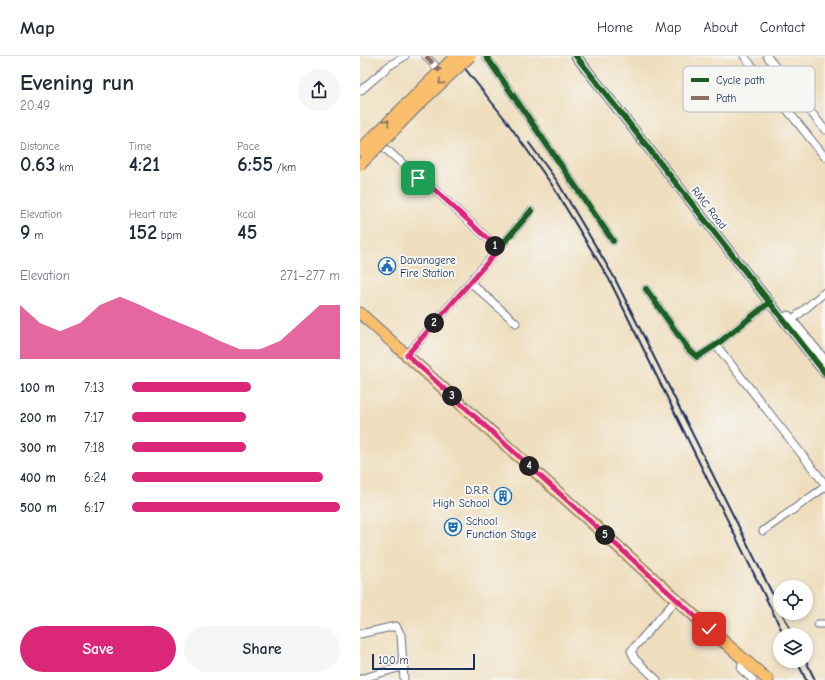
<!DOCTYPE html>
<meta charset="utf-8">
<style>
:root{--surface:#fff;--page:#f6f6f7;--text:#1f2937;--muted:#747a83;--line:#e0e1e3;--accent:#db2777}
body{margin:0;font-family:"Comic Neue",sans-serif;background:var(--page);color:var(--text);height:100vh;display:flex;flex-direction:column;font-size:15px;white-space:nowrap}
*{box-sizing:border-box;margin:0}
p{font-size:13px;color:var(--muted)}
.icon{flex:none;width:22px;height:22px;fill:none;stroke:currentColor;stroke-width:2;stroke-linecap:round;stroke-linejoin:round}
.map{position:relative;flex:1;overflow:hidden}
.side{display:flex;flex-direction:column;background:var(--surface);width:360px}
.side>*{flex:none}
.tools{position:absolute;left:413px;top:524px;display:grid;gap:8px}
.tools a{display:grid;place-items:center;width:40px;height:40px;border-radius:50%;background:var(--surface);box-shadow:0 2px 6px #0003;font-size:20px}
.scale{position:absolute;left:12px;bottom:10px;width:103px;box-sizing:border-box;padding-left:4px;border:2px solid #1b2f5e;border-top:0;font-size:11px;line-height:14px;white-space:nowrap;color:#1b2f5e;-webkit-text-stroke:3px #f6f6f2;paint-order:stroke}
.pin{position:absolute;display:grid;place-items:center;width:34px;height:34px;color:#fff;margin:-17px;border-radius:8px;box-shadow:0 2px 6px #0006}
.km{position:absolute;width:20px;height:20px;margin:-10px;border-radius:50%;background:#222;color:#fff;font-size:11px;line-height:20px;text-align:center}
.round{display:grid;place-items:center;flex:none;width:42px;height:42px;border-radius:21px;background:var(--page)}
.overview{display:flex;align-items:center;justify-content:space-between;height:68px;padding:0 20px}
h1{font-size:22px;font-weight:800;line-height:30px}
.metrics{display:grid;grid-template-columns:repeat(3,1fr);gap:6px;height:68px;padding:4px 20px}
.metrics div{display:grid;align-content:center}
.metrics b{font-size:20px;font-weight:800}
.metrics small{font-size:11px;font-weight:400}
.metrics p{font-size:11px}
.chart{height:112px;padding:8px 20px}
.chart p{display:flex;justify-content:space-between}
.chart svg{width:100%;height:72px;margin-top:4px;fill:var(--accent);opacity:.7}
.primary-button{display:flex;gap:8px;margin-top:auto;padding:8px 20px}
.primary-button a{flex:1;height:46px;border-radius:24px;background:var(--accent);color:#fff;font-size:16px;font-weight:800;line-height:46px;text-align:center}
.primary-button a+a{background:var(--page);color:var(--text)}
ul{padding:0 20px;list-style:none;font-size:13px}
li{display:grid;grid-template-columns:64px 48px 1fr;align-items:center;height:30px}
li i{height:10px;border-radius:5px;background:var(--accent)}
header{display:flex;align-items:center;gap:24px;box-sizing:border-box;height:56px;padding:0 20px;background:var(--surface);border-bottom:1px solid var(--line)}
header strong{font-size:19px}
nav{display:flex;gap:22px;margin-inline-start:auto;font-size:14px}
main{display:flex;flex:1;min-height:0}
.map>svg:first-child{display:block}
</style>
<header>
<strong>Map</strong>
<nav><a>Home</a><a>Map</a><a>About</a><a>Contact</a></nav>
</header>
<main>
<section class="side">
<div class="overview"><div><h1>Evening run</h1><p>20:49</p></div><a class="round"><svg class="icon" aria-label="share" viewBox="0 0 24 24"><path d="M12 15V3M7 8l5-5 5 5M5 13v7h14v-7"/></svg></a></div>
<div class="metrics">
<div><p>Distance</p><b>0.63<small> km</small></b></div>
<div><p>Time</p><b>4:21</b></div>
<div><p>Pace</p><b>6:55<small> /km</small></b></div>
</div>
<div class="metrics">
<div><p>Elevation</p><b>9<small> m</small></b></div>
<div><p>Heart rate</p><b>152<small> bpm</small></b></div>
<div><p>kcal</p><b>45</b></div>
</div>
<div class="chart"><p><span>Elevation</span>271–277 m</p>
<svg viewBox="0 0 160 44" preserveAspectRatio="none"><path d="M0 44V11L10 22L20 27L30 22L40 11L50 6L60 11L70 17L80 22L90 27L100 33L110 38L120 38L130 33L140 22L150 11L160 11V44z"/></svg>
</div>
<ul>
<li><b>100 m</b>7:13<i style="width:57%"></i></li>
<li><b>200 m</b>7:17<i style="width:55%"></i></li>
<li><b>300 m</b>7:18<i style="width:55%"></i></li>
<li><b>400 m</b>6:24<i style="width:92%"></i></li>
<li><b>500 m</b>6:17<i style="width:100%"></i></li>
</ul>
<div class="primary-button"><a>Save</a><a>Share</a></div>
</section>
<div class="map">
<svg width="465" height="624" viewBox="0 0 465 624">
<rect width="100%" height="100%" fill="#f6f6f2"/>
<filter id="ink" filterUnits="userSpaceOnUse"><feTurbulence type="fractalNoise" baseFrequency=".025" numOctaves="2"/><feDisplacementMap in="SourceGraphic" scale="8" xChannelSelector="R" yChannelSelector="G"/><feConvolveMatrix kernelMatrix="1 2 1 2 8 2 1 2 1" color-interpolation-filters="sRGB"/></filter>
<filter id="wash" filterUnits="userSpaceOnUse"><feTurbulence type="fractalNoise" baseFrequency=".012" numOctaves="4" result="noise"/><feDisplacementMap in="SourceGraphic" scale="16" xChannelSelector="R" yChannelSelector="G"/><feGaussianBlur stdDeviation="0.9" result="paint"/><feColorMatrix in="noise" values="0 0 0 0 0 0 0 0 0 0 0 0 0 0 0 0 0 1.4 0 .05"/><feComposite in="paint" operator="in"/></filter>
<g filter="url(#wash)">
<rect width="100%" height="100%" fill="#efdebd"/>
</g>
<g filter="url(#ink)">
<g fill="none" stroke-linecap="round" stroke-linejoin="round">
<defs>
<g id="minor">
<polyline points="66,0 80,15"/>
<polyline points="126,0 253,185"/>
<polyline points="384,0 465,101"/>
<polyline points="407,0 465,74"/>
<polyline points="0,35 29,10 45,0"/>
<polyline points="20,88 58,121 63,123 139,193"/>
<polyline points="110,226 156,267"/>
<polyline points="286,233 329,294 337,301 356,289 410,246"/>
<polyline points="432,264 465,236"/>
<polyline points="356,289 465,428"/>
<polyline points="47,299 171,155"/>
<polyline points="403,475 465,431"/>
<polyline points="458,568 465,568"/>
<polyline points="0,578 36,570 41,579 44,624"/>
<polyline points="383,603 381,613 393,624"/>
<polyline points="0,623 38,612 44,612"/>
<polyline points="297,624 275,603 271,595 316,544"/>
</g>
<g id="tertiary">
<polyline points="216,0 465,317"/>
<polyline points="428,260 465,305"/>
</g>
<polyline id="primary" points="0,257 349,573 408,624"/>
</defs>
<!-- minor casing -->
<use href="#minor" stroke="#656c7f" stroke-width="9"/>
<!-- tertiary casing -->
<use href="#tertiary" stroke="#656c7f" stroke-width="11"/>
<!-- primary casing -->
<use href="#primary" stroke="#656c7f" stroke-width="13"/>
<!-- minor -->
<use href="#minor" stroke="#fff" stroke-width="7"/>
<!-- tertiary -->
<use href="#tertiary" stroke="#fff" stroke-width="9"/>
<!-- primary -->
<use href="#primary" stroke="#f9bf6d" stroke-width="11"/>
<!-- rail -->
<g stroke="#1b2f5e" stroke-width="2">
<polyline points="95,0 145,63 192,129 249,223 424,579"/>
<polyline points="169,87 197,125 254,221 420,553"/>
<polyline points="422,557 433,579"/>
<polyline points="437,605 446,624"/>
<polyline points="446,605 455,624"/>
</g>
<defs>
<g id="primary-bridge">
<polyline points="0,94 96,0"/>
<polyline points="0,109 58,49 110,0"/>
</g>
</defs>
<!-- primary-bridge casing -->
<use href="#primary-bridge" stroke="#656c7f" stroke-width="13" stroke-linecap="butt"/>
<!-- primary-bridge -->
<use href="#primary-bridge" stroke="#f9bf6d" stroke-width="11"/>
<!-- quiet -->
<polyline stroke="#8d6e63" stroke-width="5" stroke-dasharray="10 5" stroke-linecap="butt" points="66,0 80,15"/>
<defs>
<g id="cycleway">
<polyline points="126,0 253,185"/>
<polyline points="216,0 465,317"/>
<polyline points="286,233 329,294 337,301 356,289 410,246"/>
<polyline points="47,299 171,155"/>
</g>
</defs>
<!-- cycleway casing -->
<use href="#cycleway" stroke="#f6f6f2" stroke-width="8"/>
<!-- cycleway -->
<use href="#cycleway" stroke="#1b5e20" stroke-width="6"/>
</g>
<!-- one-way arrows -->
<defs><path id="oneway-chevron" d="M-2-3.5L2.5 0L-2 3.5" fill="none" stroke-width="1.6" stroke-linecap="round" stroke-linejoin="round"/></defs>
<g stroke="#7f7065">
<use href="#oneway-chevron" transform="translate(81 26) rotate(136)"/>
<use href="#oneway-chevron" transform="translate(27 66) rotate(-45)"/>
</g>
</g>
<g fill="none" stroke-linecap="round" stroke-linejoin="round" filter="url(#ink)">
<defs>
<polyline id="route" points="58,122 63,123 139,193 47,299 349,573"/>
</defs>
<!-- route casing -->
<use href="#route" stroke="#fff" stroke-width="8"/>
<!-- route -->
<use href="#route" stroke="#db2777" stroke-width="5"/>
</g>
<!-- icons -->
<defs>
<symbol id="civic-ring" viewBox="-11 -11 22 22"><circle r="9.5" fill="#f6f6f2" stroke="#1f6fb2" stroke-width="1.5"/><path d="M-.6-6.5H3V-4.5H.6V-3L4-1V1h2V6H-6V1h2V-1L-.6-3ZM-1.2 2.5V6h2.4V2.5Z" fill="#1f6fb2"/></symbol>
<symbol id="building-ring" viewBox="-11 -11 22 22"><circle r="9.5" fill="#f6f6f2" stroke="#1f6fb2" stroke-width="1.5"/><path d="M-4-6H4V6H1V3H-1V6H-4ZM-2.5-4.3h1.7v1.8h-1.7ZM.8-4.3h1.7v1.8H.8ZM-2.5-1h1.7V.8h-1.7ZM.8-1h1.7V.8H.8Z" fill="#1f6fb2"/></symbol>
<symbol id="theatre-ring" viewBox="-11 -11 22 22"><circle r="9.5" fill="#f6f6f2" stroke="#1f6fb2" stroke-width="1.5"/><path d="M-5-5.5Q0-4 5-5.5V0Q5 5 0 6Q-5 5-5 0ZM-3.3-2.5H-1v1.5H-3.3ZM1-2.5H3.3v1.5H1ZM-2.8 1Q0 5.5 2.8 1Z" fill="#1f6fb2"/></symbol>
</defs>
<g fill-rule="evenodd">
<use href="#civic-ring" x="17" y="200" width="20" height="20"/>
<use href="#building-ring" x="133" y="430" width="20" height="20"/>
<use href="#theatre-ring" x="83" y="461" width="20" height="20"/>
</g>
<g text-anchor="middle" dominant-baseline="central" stroke-width="4" stroke-linejoin="round" paint-order="stroke">
<!-- street labels -->
<g font-size="11" fill="#1b2f5e" stroke="#f6f6f2">
<text transform="translate(349 152) rotate(52)">RMC Road</text>
</g>
<!-- poi labels -->
<g font-size="11" fill="#1b2f5e" stroke="#f6f6f2" text-anchor="start">
<text x="40" y="204">Davanagere<tspan x="40" dy="13">Fire Station</tspan></text>
<text x="130" y="434" text-anchor="end">D.R.R.<tspan x="130" dy="13">High School</tspan></text>
<text x="106" y="465">School<tspan x="106" dy="13">Function Stage</tspan></text>
</g>
</g>
<!-- legend -->
<rect x="323" y="10" width="132" height="46" rx="6" fill="#f6f6f2" stroke="#b4bac6" stroke-width="1"/>
<rect x="331" y="22" width="18" height="4" fill="#1b5e20"/>
<rect x="331" y="40" width="18" height="4" fill="#8d6e63"/>
<g font-size="11" fill="#1b2f5e">
<text x="356" y="28">Cycle path</text>
<text x="356" y="46">Path</text>
</g>
</svg>
<div class="tools">
<a><svg class="icon" aria-label="locate" viewBox="0 0 24 24"><circle cx="12" cy="12" r="6"/><path d="M12 2v4M12 18v4M2 12h4M18 12h4"/></svg></a>
<a><svg class="icon" aria-label="layers" viewBox="0 0 24 24"><path d="M12 4l9 5-9 5-9-5zM3 14l9 5 9-5"/></svg></a>
</div>
<div class="scale">100 m</div>
<div class="pin" style="left:58px;top:122px;background:#1e9e55"><svg class="icon" aria-label="arrive" viewBox="0 0 24 24"><path d="M6 21V4h12l-3 4 3 4H6"/></svg></div>
<div class="pin" style="left:349px;top:573px;background:#d93025"><svg class="icon" aria-label="check" viewBox="0 0 24 24"><path d="M5 12l5 5 9-10"/></svg></div>
<b class="km" style="left:135px;top:190px">1</b>
<b class="km" style="left:74px;top:267px">2</b>
<b class="km" style="left:92px;top:340px">3</b>
<b class="km" style="left:169px;top:410px">4</b>
<b class="km" style="left:245px;top:479px">5</b>
</div>
</main>
